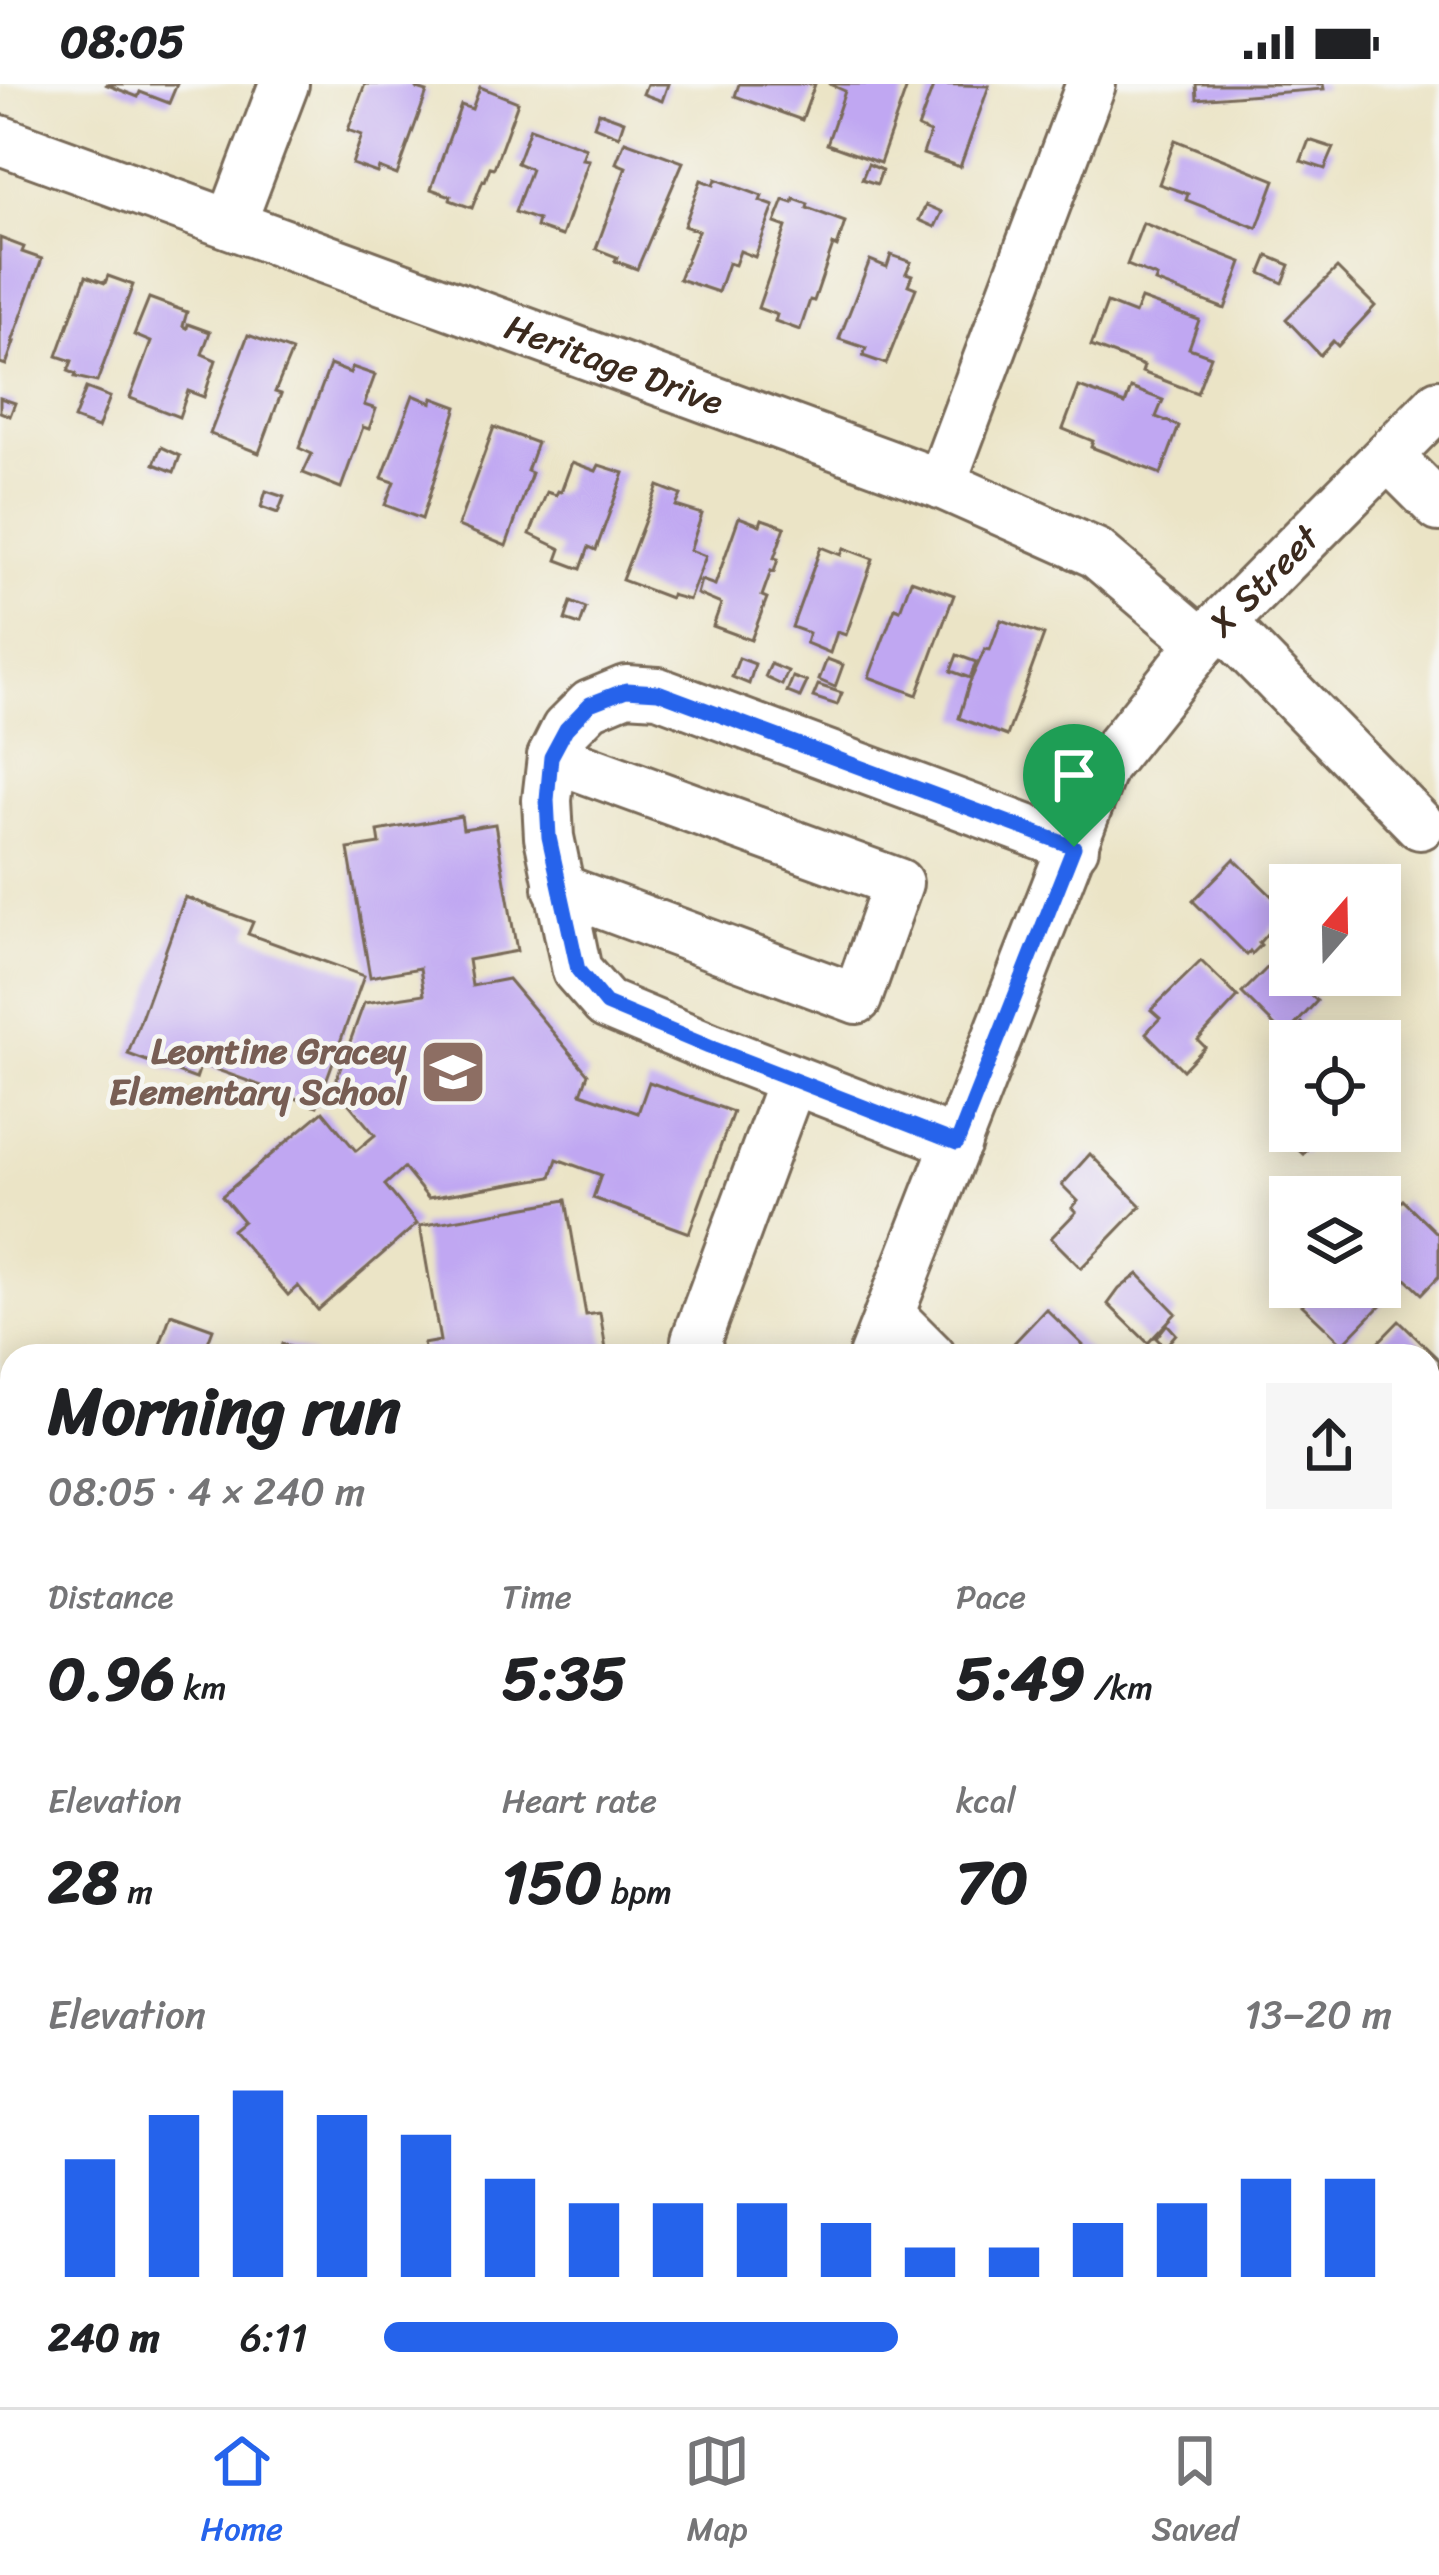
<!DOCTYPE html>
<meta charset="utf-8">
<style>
:root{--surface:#fff;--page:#f6f6f6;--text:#202124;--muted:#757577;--line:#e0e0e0;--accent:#2563eb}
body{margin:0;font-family:Sriracha,sans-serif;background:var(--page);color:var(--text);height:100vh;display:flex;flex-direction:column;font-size:45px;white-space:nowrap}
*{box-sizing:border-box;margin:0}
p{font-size:39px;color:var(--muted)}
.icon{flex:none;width:66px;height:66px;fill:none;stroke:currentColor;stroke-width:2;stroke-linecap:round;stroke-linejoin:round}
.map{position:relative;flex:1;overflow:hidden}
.drawer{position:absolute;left:0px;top:1260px;width:1440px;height:1065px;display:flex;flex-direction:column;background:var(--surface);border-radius:36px 36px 0 0;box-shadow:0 6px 30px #0003}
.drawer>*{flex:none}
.needle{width:78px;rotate:20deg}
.controls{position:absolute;left:1269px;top:780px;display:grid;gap:24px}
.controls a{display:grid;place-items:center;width:132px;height:132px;border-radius:0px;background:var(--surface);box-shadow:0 6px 30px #0003;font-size:60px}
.pin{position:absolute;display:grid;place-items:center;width:102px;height:102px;color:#fff;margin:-123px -51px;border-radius:50% 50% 50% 0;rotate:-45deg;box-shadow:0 0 12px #0007}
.pin .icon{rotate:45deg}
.round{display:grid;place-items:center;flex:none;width:126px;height:126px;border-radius:0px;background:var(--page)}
.overview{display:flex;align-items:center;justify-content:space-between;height:204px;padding:0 48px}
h1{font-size:66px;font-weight:700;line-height:90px}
.figures{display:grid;grid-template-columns:repeat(3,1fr);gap:18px;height:204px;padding:12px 48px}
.figures div{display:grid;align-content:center}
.figures b{font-size:60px;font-weight:700}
.figures small{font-size:33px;font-weight:400}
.figures p{font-size:33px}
.chart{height:336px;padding:24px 48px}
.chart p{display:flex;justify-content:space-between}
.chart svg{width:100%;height:216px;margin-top:12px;stroke:var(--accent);stroke-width:6}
ul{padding:0 48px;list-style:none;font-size:39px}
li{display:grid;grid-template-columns:192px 144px 1fr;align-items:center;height:90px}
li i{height:30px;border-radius:15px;background:var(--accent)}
.status{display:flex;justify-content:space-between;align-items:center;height:84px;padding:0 60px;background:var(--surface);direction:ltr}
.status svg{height:33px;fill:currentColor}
.tab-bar{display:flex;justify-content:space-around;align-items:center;height:168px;border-top:3px solid var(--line);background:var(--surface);font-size:33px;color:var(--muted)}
.tab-bar a{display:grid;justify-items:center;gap:6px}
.tab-bar .current{color:var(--accent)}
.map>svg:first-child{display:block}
</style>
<div class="status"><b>08:05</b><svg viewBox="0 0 49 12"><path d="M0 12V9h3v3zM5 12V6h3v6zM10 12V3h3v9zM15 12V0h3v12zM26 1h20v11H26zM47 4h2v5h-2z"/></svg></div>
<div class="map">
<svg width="1439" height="2323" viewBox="0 0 1439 2323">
<rect width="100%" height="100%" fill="#f6f6f2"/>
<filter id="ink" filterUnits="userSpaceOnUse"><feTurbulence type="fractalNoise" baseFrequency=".00833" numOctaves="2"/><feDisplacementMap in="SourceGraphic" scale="24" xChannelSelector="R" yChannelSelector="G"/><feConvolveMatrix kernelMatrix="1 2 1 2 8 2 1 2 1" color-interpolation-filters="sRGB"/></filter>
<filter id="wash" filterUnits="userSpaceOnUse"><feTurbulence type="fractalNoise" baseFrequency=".004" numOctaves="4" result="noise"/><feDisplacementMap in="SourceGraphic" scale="48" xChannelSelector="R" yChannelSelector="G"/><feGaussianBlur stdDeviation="2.7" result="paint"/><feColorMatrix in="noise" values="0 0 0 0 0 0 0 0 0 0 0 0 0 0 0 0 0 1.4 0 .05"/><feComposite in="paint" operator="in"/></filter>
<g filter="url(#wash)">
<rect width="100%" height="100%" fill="#ebe4c6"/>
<g id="blocks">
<!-- building -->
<g fill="#c0a7f2">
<polygon points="105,0 177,0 169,19 140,8 138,13"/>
<polygon points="365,0 418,0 417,5 427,8 397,91 379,84 377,89 352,80 362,51 348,46"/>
<polygon points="647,0 668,0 662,17 643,10"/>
<polygon points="739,0 815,0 802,36 735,12"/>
<polygon points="908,0 880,79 827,60 845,7 829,0"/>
<polygon points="934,0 989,2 960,83 923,70 930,49 918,44"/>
<polygon points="1196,0 1323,0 1324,5 1197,15"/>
<polygon points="480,3 518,18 494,84 490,83 485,97 483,96 472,124 450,116 451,112 431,105 461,21 472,25"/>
<polygon points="599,28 624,37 619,52 594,42"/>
<polygon points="530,44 586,64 582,75 589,76 562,152 536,143 538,136 515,128 531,85 517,79"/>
<polygon points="1175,56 1275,96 1257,144 1186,116 1188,110 1159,100"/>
<polygon points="1309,56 1334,64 1325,85 1301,77"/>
<polygon points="625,57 683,78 637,185 615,177 617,173 596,165 626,83 616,79"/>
<polygon points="868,80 882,86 877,100 862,95"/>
<polygon points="716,95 762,112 760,117 774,122 755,173 740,167 735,181 728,179 718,208 679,195 698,147 684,142 701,96 714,101"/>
<polygon points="794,115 808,120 807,124 845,138 837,163 833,161 814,217 810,216 800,246 775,237 777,231 758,224 786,143 775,139 784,116 793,119"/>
<polygon points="926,121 942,128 935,143 919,136"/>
<polygon points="1143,139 1242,178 1225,225 1155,198 1157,193 1127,181"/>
<polygon points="0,154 24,163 22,168 42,175 12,258 14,258 6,281 0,279"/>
<polygon points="891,171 911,178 906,189 912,191 908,201 916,204 886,280 863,272 866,264 839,255 870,176 887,183"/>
<polygon points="1268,172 1290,181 1283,199 1261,189"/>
<polygon points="1337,184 1375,222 1338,262 1333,257 1320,271 1286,235"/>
<polygon points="86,192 105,199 108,192 133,201 97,298 75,293 76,290 68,287 72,277 57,272"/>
<polygon points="149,214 187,228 183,242 187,244 188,240 210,248 202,270 216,276 204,313 188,307 179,333 130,314 151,258 134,251"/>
<polygon points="1141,215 1199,236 1189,264 1211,272 1197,309 1142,288 1144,282 1091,262 1107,219 1135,230"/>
<polygon points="248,251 292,267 275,308 281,310 259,369 210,350"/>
<polygon points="330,281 350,289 352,283 375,291 364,321 376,325 369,345 363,343 341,404 303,389 312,370 299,364"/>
<polygon points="1079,303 1125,320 1131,304 1163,316 1156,333 1179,342 1161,390 1091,363 1093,357 1063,345"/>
<polygon points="86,304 110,313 98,344 74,335"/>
<polygon points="413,311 432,319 433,314 457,323 422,435 385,421 394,398 382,394"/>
<polygon points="0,314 15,319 10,332 0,328"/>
<polygon points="494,343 537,359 527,387 532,389 506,462 458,442"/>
<polygon points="161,363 180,372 174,388 154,380"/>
<polygon points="572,378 596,387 599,381 624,389 596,466 589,463 581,485 557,476 561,465 530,450 547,408 556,411 558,407 561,408"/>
<polygon points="658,402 681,411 676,422 702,430 690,466 706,472 689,516 671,511 670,514 622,496"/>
<polygon points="266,407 284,413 278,429 261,423"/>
<polygon points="739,433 760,441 762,435 785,443 774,474 778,475 774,488 771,487 762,512 767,514 751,556 713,542 721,520 697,510 701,496 715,501"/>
<polygon points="821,463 841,471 844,464 873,475 846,551 837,548 830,569 806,559 809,549 792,543"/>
<polygon points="911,496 954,511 917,611 869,593 895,524 900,526"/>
<polygon points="571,518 586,524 580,541 565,536"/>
<polygon points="1001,536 1044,551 1007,652 959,634 969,600 985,565 990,566"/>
<polygon points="957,571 976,578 970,594 951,587"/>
<polygon points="739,574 755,580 749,600 732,593"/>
<polygon points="827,575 843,581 835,603 819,596"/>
<polygon points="771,580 788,587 782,601 765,593"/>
<polygon points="793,593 807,598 800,613 787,608"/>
<polygon points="818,601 842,609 837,621 813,613"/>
<polygon points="461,732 463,745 495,740 517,867 468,876 472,902 508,895 588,990 581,1009 638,1029 649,998 733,1028 689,1149 593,1114 601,1091 557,1075 551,1093 428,1114 404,1084 385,1101 417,1140 318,1226 298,1202 288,1211 232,1146 243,1137 222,1112 323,1027 356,1067 375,1051 334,1002 364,919 424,910 420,884 370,893 348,765 380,760 378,747"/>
<polygon points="1234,775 1287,827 1259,859 1261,861 1252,870 1250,867 1247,871 1193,817"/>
<polygon points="185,813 253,838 248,850 364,892 317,1022 201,980 196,995 128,970"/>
<polygon points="1275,876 1317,917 1285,952 1242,909"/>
<polygon points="1201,877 1238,913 1198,956 1205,963 1183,986 1146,949 1160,934 1151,926"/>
<polygon points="1302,891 1337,891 1320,909"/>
<polygon points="1302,939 1319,957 1293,957 1289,953"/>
<polygon points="1303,1047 1315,1056 1303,1070 1292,1060"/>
<polygon points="1090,1070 1141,1122 1081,1184 1051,1154 1076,1128 1072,1124 1078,1117 1062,1101"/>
<polygon points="566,1116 586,1231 600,1229 607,1272 426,1272 423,1260 440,1257 420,1142"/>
<polygon points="1403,1116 1439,1151 1439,1192 1422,1210 1406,1195 1343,1260 1302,1221 1319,1203 1380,1203 1380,1140"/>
<polygon points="1138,1190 1176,1229 1148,1259 1108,1220 1119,1205"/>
<polygon points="1046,1225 1094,1272 1027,1272 1014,1259"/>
<polygon points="171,1230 213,1245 203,1272 156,1272"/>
<polygon points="1399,1237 1439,1276 1439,1357 1428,1346 1428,1272 1365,1272"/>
<polygon points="1167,1240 1176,1250 1165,1263 1156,1254"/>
<polygon points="282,1260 313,1271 313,1272 278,1272"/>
<polygon points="1428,1384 1439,1395 1439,1492 1428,1503"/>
<polygon points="1428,1805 1439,1816 1439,1822 1428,1834"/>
<polygon points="11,1851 12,1851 12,1885 1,1881"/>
<polygon points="0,1905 11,1910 0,1932"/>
<polygon points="1428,1991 1439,2001 1439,2014 1428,2025"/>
<polygon points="0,2038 12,2042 12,2065 0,2061"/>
<polygon points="1428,2057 1439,2068 1439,2148 1428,2160"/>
<polygon points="12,2074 12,2112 10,2118 0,2113 0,2105"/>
<polygon points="6,2187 12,2189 12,2275 0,2270 0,2203"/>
<polygon points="115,2313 211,2313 208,2323 135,2321 134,2323 118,2323 112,2321"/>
<polygon points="226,2313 324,2313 320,2323 222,2323"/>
<polygon points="1090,2313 1151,2313 1141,2323 1100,2323"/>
<polygon points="1182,2313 1269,2313 1275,2318 1270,2323 1171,2323"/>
</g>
</g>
</g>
<g filter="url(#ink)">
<use href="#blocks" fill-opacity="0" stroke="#796b59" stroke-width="3"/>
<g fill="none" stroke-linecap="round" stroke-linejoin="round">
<defs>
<g id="minor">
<path id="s1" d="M0 56 941 400 1096 469 1202 559"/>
<polyline points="231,140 284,0"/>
<polyline points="1388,372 1439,423"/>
<polyline points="941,400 1091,0"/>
<polyline points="1222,539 1420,741"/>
<polyline points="552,673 898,799 857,915 558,804"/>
<polyline points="957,1059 709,963 606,920 577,887 549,753 547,716 552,673 566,645 590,621 626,606 658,608 1074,763"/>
<polyline points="889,1230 931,1272"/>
<polyline points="700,1272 696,1256 792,996"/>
<path id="s2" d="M873 1272 1103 683 1202 559 1439 320"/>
<polyline points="1428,1665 1439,1654"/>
<polyline points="0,1701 12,1705"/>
<polyline points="1428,1769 1439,1780"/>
<polyline points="871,2313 881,2323"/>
<polyline points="1419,2313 1429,2323"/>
<polyline points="463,2323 467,2313"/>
<polyline points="784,2323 794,2313"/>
</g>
</defs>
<!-- minor casing -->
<use href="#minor" stroke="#796b59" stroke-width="54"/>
<!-- minor -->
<use href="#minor" stroke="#fff" stroke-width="48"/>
</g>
</g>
<g fill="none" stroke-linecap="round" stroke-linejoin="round" filter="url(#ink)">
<defs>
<polygon id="route" points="626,606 658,608 1074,763 957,1059 709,963 606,920 578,886 549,753 547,716 551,673 566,645 590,620"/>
</defs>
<!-- route casing -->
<use href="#route" stroke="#fff" stroke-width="24"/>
<!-- route -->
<use href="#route" stroke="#2563eb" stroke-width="15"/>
</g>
<!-- icons -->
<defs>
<symbol id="school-square" viewBox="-11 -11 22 22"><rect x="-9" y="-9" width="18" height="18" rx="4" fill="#8d6e63" stroke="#f6f6f2"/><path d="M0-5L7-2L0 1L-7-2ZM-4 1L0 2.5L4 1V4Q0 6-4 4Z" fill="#fff"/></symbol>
</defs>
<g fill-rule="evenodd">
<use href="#school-square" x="415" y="950" width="76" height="76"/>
</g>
<g text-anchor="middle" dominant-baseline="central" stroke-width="9" stroke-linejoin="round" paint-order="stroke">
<!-- street labels -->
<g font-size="36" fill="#3b2a1e" stroke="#f6f6f2">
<text stroke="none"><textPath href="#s1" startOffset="654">Heritage Drive</textPath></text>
<text stroke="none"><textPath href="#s2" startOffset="879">X Street</textPath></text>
</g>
<!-- education labels -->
<g font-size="36" font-weight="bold" fill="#785e54" stroke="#f6f6f2" text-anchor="end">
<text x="406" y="967">Leontine Gracey<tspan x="406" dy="41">Elementary School</tspan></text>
</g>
</g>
</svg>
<div class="controls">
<a><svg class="needle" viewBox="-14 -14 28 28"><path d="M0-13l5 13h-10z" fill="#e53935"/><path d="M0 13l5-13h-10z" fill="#757577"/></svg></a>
<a><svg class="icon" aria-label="locate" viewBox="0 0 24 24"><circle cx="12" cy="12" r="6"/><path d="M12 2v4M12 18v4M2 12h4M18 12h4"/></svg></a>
<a><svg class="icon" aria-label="layers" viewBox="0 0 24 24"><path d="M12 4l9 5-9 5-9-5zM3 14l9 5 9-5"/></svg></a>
</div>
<div class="pin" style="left:1074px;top:763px;background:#1e9e55"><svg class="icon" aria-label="arrive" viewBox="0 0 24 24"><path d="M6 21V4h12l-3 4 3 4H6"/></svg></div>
<section class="drawer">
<div class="overview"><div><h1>Morning run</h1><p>08:05 · 4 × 240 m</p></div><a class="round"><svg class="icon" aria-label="share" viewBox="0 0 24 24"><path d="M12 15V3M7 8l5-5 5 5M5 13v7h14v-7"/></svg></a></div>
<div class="figures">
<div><p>Distance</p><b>0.96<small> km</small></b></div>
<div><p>Time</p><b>5:35</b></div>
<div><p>Pace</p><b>5:49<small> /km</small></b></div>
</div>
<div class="figures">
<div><p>Elevation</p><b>28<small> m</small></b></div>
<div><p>Heart rate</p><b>150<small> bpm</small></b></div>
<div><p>kcal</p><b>70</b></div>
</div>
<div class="chart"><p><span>Elevation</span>13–20 m</p>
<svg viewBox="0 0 160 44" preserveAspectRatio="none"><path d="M5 44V20M15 44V11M25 44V6M35 44V11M45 44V15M55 44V24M65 44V29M75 44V29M85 44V29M95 44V33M105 44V38M115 44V38M125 44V33M135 44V29M145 44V24M155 44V24"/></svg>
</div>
<ul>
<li><b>240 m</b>6:11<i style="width:51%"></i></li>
</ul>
</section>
</div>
<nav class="tab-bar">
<a class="current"><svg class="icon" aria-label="home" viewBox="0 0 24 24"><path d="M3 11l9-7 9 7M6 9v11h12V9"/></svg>Home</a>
<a><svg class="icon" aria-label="map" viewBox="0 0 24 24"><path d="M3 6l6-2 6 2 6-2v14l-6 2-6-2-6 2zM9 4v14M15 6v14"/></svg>Map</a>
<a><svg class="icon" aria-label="saved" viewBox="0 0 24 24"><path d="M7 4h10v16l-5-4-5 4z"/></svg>Saved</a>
</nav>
